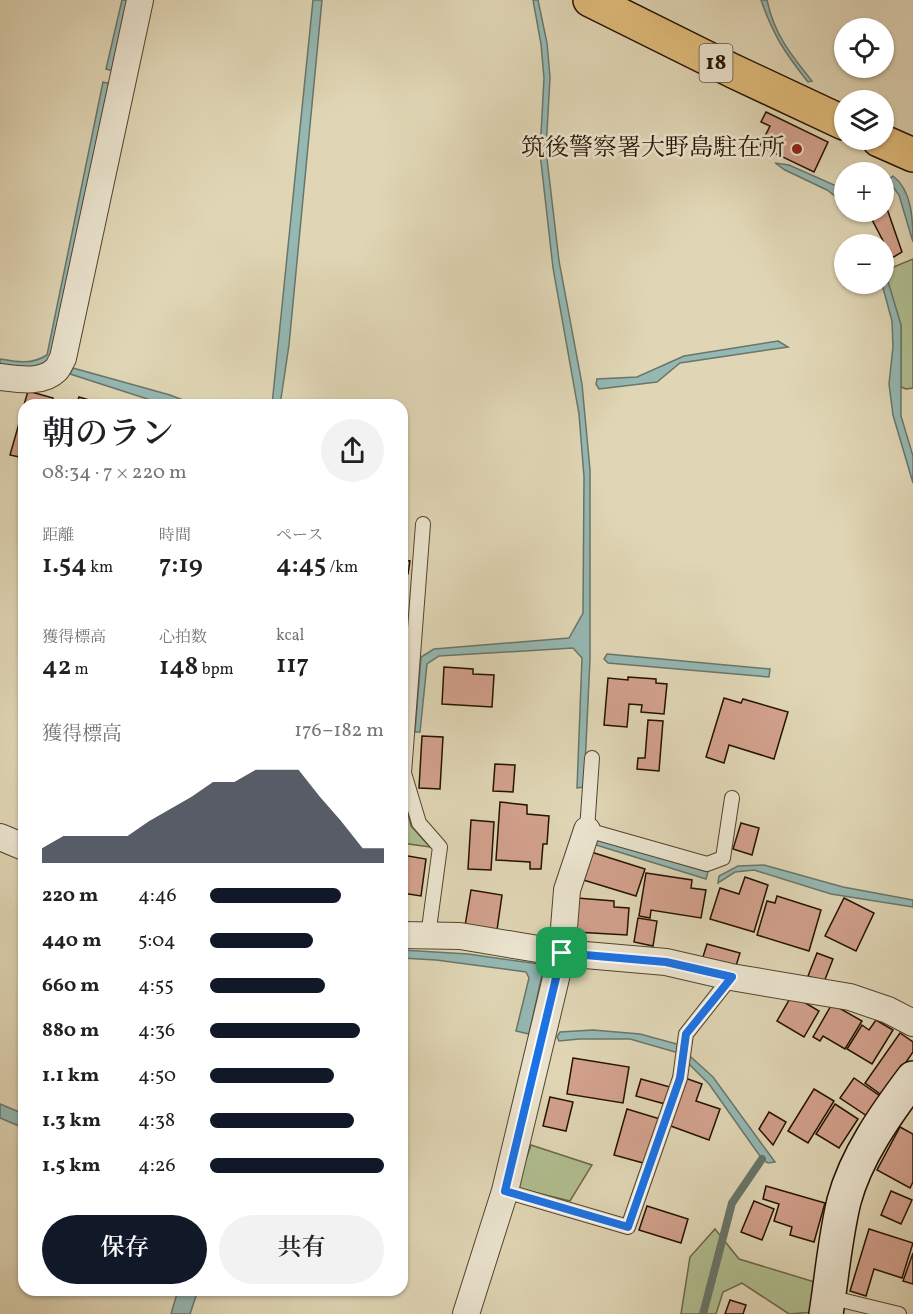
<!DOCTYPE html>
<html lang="ja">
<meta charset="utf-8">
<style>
:root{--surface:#fff;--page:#f2f2f2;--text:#202124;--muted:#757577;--accent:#111827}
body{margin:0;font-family:Vollkorn,"Noto Serif JP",serif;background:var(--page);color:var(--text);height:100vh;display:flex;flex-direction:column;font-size:22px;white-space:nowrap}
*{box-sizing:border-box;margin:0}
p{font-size:20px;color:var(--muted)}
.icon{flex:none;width:33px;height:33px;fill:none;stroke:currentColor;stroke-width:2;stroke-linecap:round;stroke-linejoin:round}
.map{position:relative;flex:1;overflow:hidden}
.side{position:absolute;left:18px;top:399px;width:390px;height:897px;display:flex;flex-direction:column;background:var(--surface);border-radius:18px;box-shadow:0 2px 4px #0004}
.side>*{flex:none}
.controls{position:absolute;left:834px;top:18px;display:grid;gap:12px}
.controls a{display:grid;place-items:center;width:60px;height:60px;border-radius:50%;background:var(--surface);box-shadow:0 2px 4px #0004;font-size:30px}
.pin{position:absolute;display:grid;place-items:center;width:51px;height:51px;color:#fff;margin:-26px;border-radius:12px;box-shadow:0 3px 9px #0006}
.round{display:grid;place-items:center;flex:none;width:63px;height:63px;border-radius:32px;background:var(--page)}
.headline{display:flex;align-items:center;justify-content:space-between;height:102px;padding:0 24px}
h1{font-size:33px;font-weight:600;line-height:45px}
.metrics{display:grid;grid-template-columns:repeat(3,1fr);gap:9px;height:102px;padding:6px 24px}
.metrics div{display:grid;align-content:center}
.metrics b{font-size:26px;font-weight:600}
.metrics small{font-size:16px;font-weight:400}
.metrics p{font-size:16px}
.chart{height:168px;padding:12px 24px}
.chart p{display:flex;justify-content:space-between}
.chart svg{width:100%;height:108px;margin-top:6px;fill:var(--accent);opacity:.7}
.cta{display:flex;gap:12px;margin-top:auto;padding:12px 24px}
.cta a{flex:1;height:69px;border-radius:36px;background:var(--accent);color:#fff;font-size:24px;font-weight:600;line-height:69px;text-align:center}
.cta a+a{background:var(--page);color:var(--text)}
ul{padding:0 24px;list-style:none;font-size:20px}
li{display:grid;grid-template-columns:96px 72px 1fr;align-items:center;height:45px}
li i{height:15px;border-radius:8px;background:var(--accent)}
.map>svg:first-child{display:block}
</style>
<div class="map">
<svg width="913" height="1314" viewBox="0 0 913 1314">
<rect width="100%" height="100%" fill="#e0d6b5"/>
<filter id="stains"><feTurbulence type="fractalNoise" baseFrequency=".00333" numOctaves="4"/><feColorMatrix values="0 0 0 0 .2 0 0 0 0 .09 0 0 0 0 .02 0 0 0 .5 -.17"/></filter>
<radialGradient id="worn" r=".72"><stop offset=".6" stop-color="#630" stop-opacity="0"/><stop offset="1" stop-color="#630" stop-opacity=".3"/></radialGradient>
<!-- green -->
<g fill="#b0be90" stroke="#6a6848" stroke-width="1.5">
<polygon points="913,259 913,388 906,389 901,387 901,325 884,271"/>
<polygon points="402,789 411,826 430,847 402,843"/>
<polygon points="531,1145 592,1165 570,1201 516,1188"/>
<polygon points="715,1229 739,1259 818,1283 816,1312 789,1314 742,1283 723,1292 716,1314 681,1314 690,1257"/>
</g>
<!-- water -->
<g fill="#95b8b3" stroke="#68766b" stroke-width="1.5">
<polygon points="122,0 129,0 113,71 106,69"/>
<polygon points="313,0 322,0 289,345 280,405 272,405"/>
<polygon points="533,0 538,0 547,43 550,77 546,150 559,261 582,384 590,470 590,659 584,787 577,788 582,658 573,648 439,656 427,664 420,732 415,732 421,657 434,649 569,638 583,613 584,477 579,414 553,268 540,153 544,78 541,44"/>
<path d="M761 0H767C774 34 791 55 812 81L808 82C785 53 773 35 761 0Z"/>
<path d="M103 82 111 84 53 355C37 374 23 368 0 366V359C17 362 31 365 47 355Z"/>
<polygon points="775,163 789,165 841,188 844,192 844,203 827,190 785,170"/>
<path d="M893 176C912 190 913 220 913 242L899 195 888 180Z"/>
<polygon points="884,268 901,325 901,416 913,456 913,483 893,415 889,384 893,347 892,321 882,284 884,284"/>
<polygon points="778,341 788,347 680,363 657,382 599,389 596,384 597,379 637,377 684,356"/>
<polygon points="73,368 170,395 196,405 166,405 70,374"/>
<polygon points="607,654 770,669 769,677 608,663 604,659"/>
<polygon points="595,839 708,872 706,879 593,844"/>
<polygon points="764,865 843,887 913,900 913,907 831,894 754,870 735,872 718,883 719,876 738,866"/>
<polygon points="402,950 468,954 539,964 542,975 529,1034 516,1031 529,978 526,972 436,960 402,958"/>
<polygon points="593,1030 640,1034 677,1044 678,1050 675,1052 630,1039 579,1039 559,1041 557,1037 560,1032"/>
<polygon points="691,1057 713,1077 775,1162 768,1163 762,1159 709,1084 687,1062 687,1058"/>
<polygon points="0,1104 24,1114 24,1128 0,1118"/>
<polygon points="178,1290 198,1290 190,1314 171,1314"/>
</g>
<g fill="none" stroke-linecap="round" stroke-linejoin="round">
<!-- stream -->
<polyline stroke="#68766b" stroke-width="8" points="703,1314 732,1203 762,1159"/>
</g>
<!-- building -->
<g fill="#d3a18d" stroke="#241200" stroke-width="1.5">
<polygon points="766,112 828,142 814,172 760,146 770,126 761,122"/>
<polygon points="884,200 902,252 892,258 868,212 884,212"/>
<polygon points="28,391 53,398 51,405 24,405"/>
<polygon points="79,397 106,405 76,405"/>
<polygon points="24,406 24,458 10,455"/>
<polygon points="402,560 410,561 408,574 402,573"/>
<polygon points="444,667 473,669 473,674 494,675 492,707 442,704"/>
<polygon points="628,677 656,679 656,683 667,684 664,714 641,712 642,705 629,704 627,727 604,725 608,678 628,680"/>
<polygon points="724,698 741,703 743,699 788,712 774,759 729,745 724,763 706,757"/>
<polygon points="648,720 663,721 659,771 637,769 638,758 645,758"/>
<polygon points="422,736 443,737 440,789 419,788"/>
<polygon points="495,764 515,765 513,792 493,791"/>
<polygon points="500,802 527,805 527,814 549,816 547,844 543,844 541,869 530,869 530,862 496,860"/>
<polygon points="471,820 494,822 491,870 468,869"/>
<polygon points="741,823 759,828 752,855 733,849"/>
<polygon points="588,851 645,869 636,896 580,879"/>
<polygon points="402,855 426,859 421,896 402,893"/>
<polygon points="646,873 692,880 691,888 706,890 701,918 651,910 650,918 639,916"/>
<polygon points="745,877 768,885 754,932 710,919 720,888 739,894"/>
<polygon points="471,890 502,895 497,930 465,926"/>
<polygon points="777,896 821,910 809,951 757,935 767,901 775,903"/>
<polygon points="577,898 614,901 614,907 629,908 627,935 575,932"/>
<polygon points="844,898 874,913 856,951 825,936"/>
<polygon points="638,918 657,921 653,946 634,942"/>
<polygon points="707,944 740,953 735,969 702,960"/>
<polygon points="817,953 833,959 824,982 808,976"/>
<polygon points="792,995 819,1011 804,1037 777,1021"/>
<polygon points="832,1004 862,1021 845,1049 823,1036 820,1041 813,1037"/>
<polygon points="876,1020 893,1030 872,1064 847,1049 862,1025 869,1030"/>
<polygon points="900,1033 913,1042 913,1052 883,1096 865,1083"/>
<polygon points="573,1058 629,1067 623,1103 567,1094"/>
<polygon points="685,1078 702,1084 696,1101 720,1109 709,1140 668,1125"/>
<polygon points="854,1078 880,1096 867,1116 840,1098"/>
<polygon points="641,1079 670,1087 665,1104 636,1096"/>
<polygon points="814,1089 834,1101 808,1143 788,1131"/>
<polygon points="550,1097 573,1102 566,1131 543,1126"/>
<polygon points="835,1104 858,1119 839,1148 816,1134"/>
<polygon points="627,1109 660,1119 647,1164 614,1155"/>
<polygon points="769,1112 786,1122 773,1145 759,1129"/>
<polygon points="900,1127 913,1134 913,1182 910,1188 877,1170"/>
<polygon points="766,1186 825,1203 814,1242 790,1235 792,1227 774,1221 779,1204 763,1199"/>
<polygon points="891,1191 912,1200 901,1224 881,1215"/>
<polygon points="754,1201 774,1209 762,1240 741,1232"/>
<polygon points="647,1206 688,1219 681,1243 639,1230"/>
<polygon points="869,1229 913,1243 902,1278 874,1269 866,1296 850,1291"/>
<polygon points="913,1253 913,1284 903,1281"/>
<polygon points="730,1300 746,1305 743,1314 725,1314"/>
</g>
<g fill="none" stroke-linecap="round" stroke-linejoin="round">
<defs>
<g id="service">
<polyline points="423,524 404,773 419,823 440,847 428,936"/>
<polyline points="592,758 587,830 707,864 723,858 732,798"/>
<polyline points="505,1191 628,1227 680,1078 686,1034 731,977"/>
<polyline points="829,1297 899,1314"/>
</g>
<g id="minor">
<path d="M0 377C17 379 42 384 56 370 59 367 61 361 63 358L140 0"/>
<polyline points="0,837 24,847"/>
<polyline points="402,935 460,936 562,953 666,962 731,977 850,997 888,1010 913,1023"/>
<polyline points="466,1314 505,1191 562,953 567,890 587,830"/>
</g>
<path id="secondary" d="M826 1314C832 1276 835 1238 844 1201 856 1156 886 1114 913 1078"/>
<g id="primary">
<polyline points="590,0 733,71 844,123"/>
<polyline points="879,140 913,155"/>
</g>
</defs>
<!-- service casing -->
<use href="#service" stroke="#53432d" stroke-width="16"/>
<!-- minor casing -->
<use href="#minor" stroke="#53432d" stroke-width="28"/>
<!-- secondary casing -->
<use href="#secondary" stroke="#241200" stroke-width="36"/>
<!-- primary casing -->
<use href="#primary" stroke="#241200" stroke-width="36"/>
<!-- service -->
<use href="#service" stroke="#ebe4cf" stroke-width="14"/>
<!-- minor -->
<use href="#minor" stroke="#ebe4cf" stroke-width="26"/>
<!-- secondary -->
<use href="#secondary" stroke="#ebe4cf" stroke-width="33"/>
<!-- primary -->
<use href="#primary" stroke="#e0bb7a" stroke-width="33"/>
</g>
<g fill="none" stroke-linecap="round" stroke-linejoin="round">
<defs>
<polygon id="route" points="562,953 666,962 732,977 686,1034 680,1078 628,1227 505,1191"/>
</defs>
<!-- route casing -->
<use href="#route" stroke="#fff" stroke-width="12"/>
<!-- route -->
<use href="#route" stroke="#1a73e8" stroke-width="8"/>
</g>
<!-- markers -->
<circle fill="#8f2418" stroke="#ebe4cf" stroke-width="2" cx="797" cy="149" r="6"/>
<g text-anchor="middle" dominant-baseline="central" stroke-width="5" stroke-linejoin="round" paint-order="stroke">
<!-- shield labels -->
<rect fill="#ebe4cf" stroke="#60513e" stroke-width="1.5" x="699.5" y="44" width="33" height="38" rx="4.5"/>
<g font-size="22" font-weight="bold" fill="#241200">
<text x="716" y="63">18</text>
</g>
<!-- poi labels -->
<g font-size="24" fill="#241200" stroke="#ebe4cf" text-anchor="end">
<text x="785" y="149">筑後警察署大野島駐在所</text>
</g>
</g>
<rect width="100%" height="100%" filter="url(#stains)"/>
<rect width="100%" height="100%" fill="url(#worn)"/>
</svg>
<div class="controls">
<a><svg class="icon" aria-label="locate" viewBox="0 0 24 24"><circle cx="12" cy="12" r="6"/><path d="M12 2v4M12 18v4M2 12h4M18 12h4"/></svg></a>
<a><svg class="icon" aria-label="layers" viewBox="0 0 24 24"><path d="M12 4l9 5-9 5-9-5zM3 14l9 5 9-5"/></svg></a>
<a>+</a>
<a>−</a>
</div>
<div class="pin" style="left:562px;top:953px;background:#1e9e55"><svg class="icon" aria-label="arrive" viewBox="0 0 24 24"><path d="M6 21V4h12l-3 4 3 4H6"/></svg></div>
<section class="side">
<div class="headline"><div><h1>朝のラン</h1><p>08:34 · 7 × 220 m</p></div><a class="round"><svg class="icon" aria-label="share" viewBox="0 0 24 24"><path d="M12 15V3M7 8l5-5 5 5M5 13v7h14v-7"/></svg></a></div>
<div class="metrics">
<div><p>距離</p><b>1.54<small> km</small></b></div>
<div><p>時間</p><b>7:19</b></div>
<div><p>ペース</p><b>4:45<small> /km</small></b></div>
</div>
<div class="metrics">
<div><p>獲得標高</p><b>42<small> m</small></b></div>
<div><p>心拍数</p><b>148<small> bpm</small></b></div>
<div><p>kcal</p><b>117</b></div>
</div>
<div class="chart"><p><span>獲得標高</span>176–182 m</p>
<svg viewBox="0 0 160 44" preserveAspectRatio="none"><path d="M0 44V38L10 33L20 33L30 33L40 33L50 27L60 22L70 17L80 11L90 11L100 6L110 6L120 6L130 17L140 27L150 38L160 38V44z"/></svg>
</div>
<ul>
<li><b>220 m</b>4:46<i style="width:75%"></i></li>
<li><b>440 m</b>5:04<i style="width:59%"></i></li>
<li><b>660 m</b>4:55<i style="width:66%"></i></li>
<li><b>880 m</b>4:36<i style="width:86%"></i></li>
<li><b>1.1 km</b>4:50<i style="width:71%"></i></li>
<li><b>1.3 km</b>4:38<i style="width:83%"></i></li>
<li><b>1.5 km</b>4:26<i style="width:100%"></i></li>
</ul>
<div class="cta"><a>保存</a><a>共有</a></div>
</section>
</div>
